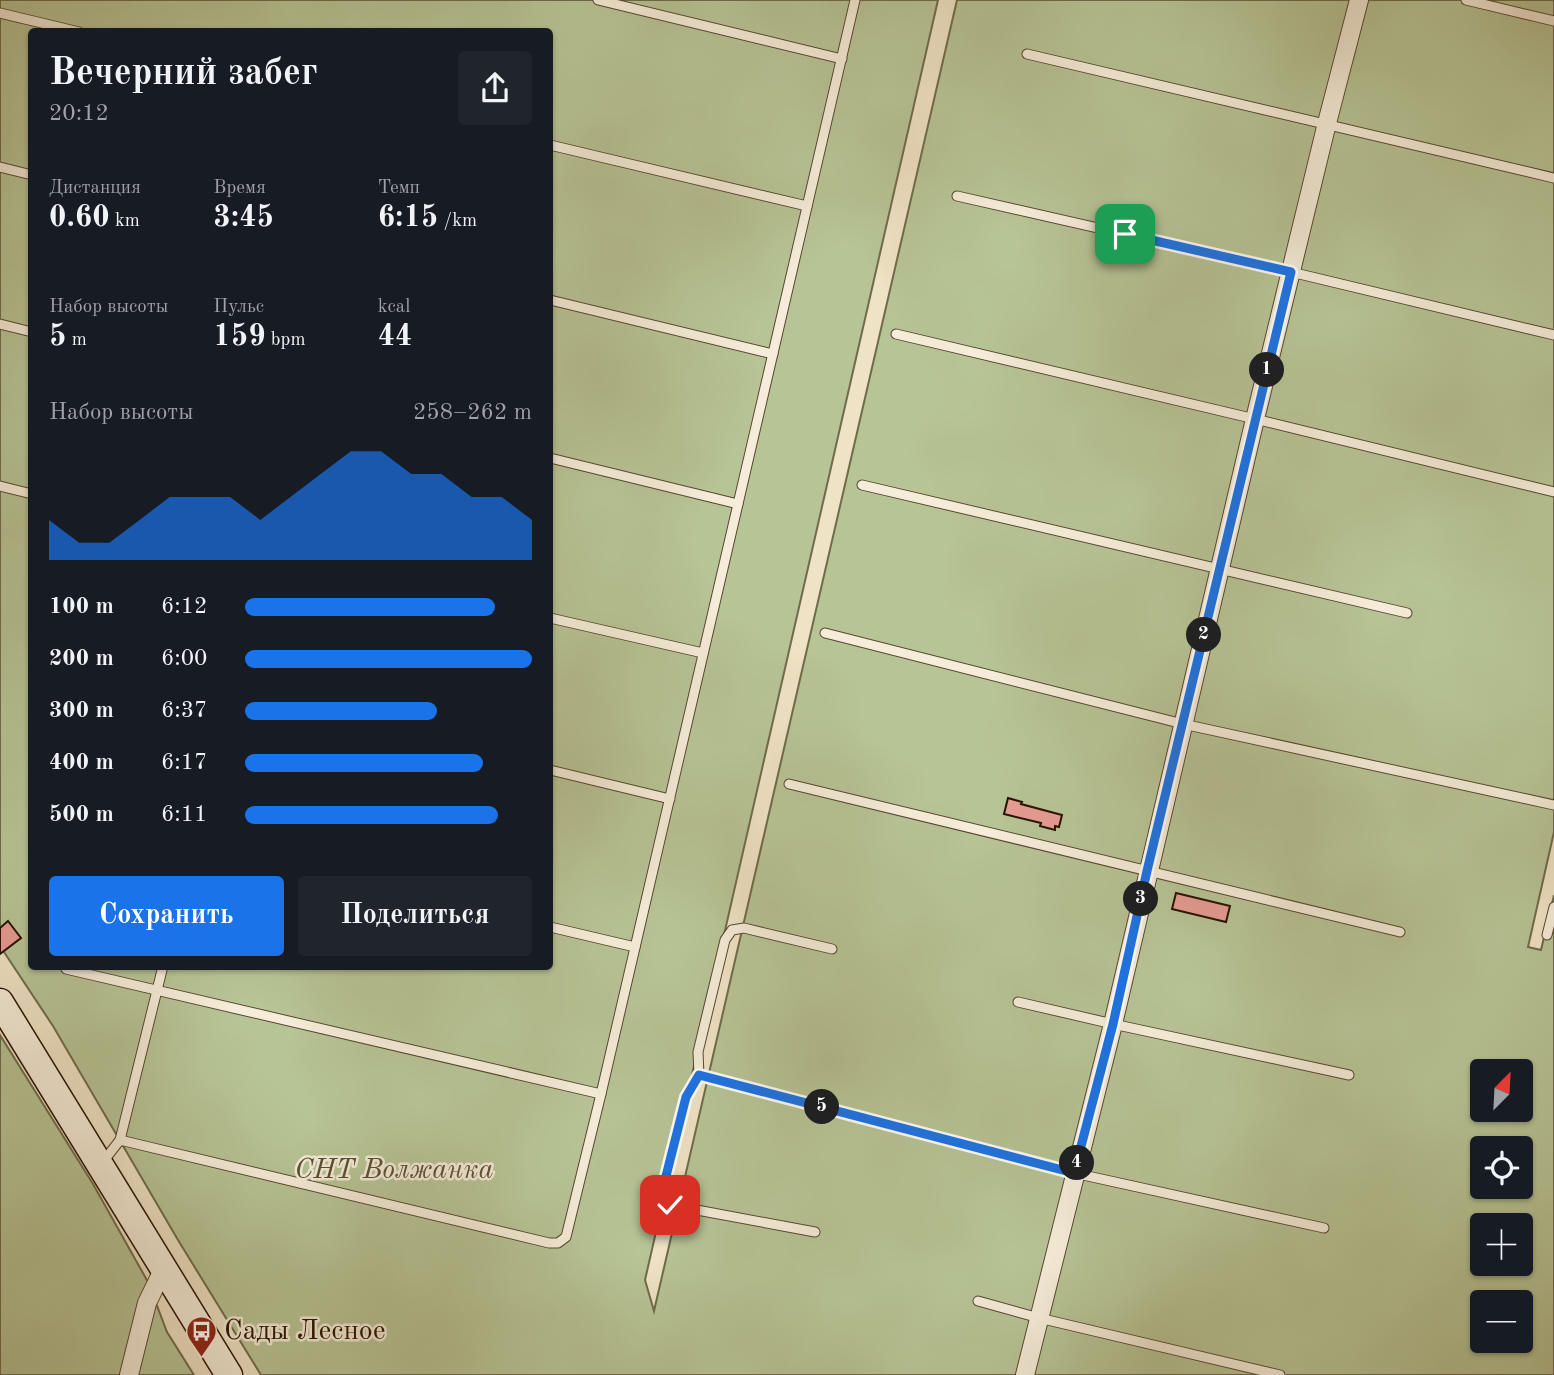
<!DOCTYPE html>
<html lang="ru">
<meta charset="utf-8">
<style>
:root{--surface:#171b24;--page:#20242c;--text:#f1f3f6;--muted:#9ea1a6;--accent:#1a73e8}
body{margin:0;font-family:"Old Standard TT",serif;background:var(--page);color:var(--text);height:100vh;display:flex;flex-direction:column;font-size:26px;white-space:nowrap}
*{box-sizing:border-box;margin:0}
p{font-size:23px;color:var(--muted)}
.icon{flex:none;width:38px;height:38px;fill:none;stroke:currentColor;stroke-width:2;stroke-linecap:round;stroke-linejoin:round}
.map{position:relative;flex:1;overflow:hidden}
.sheet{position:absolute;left:28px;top:28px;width:525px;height:942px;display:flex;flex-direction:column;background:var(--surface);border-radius:7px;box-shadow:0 2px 5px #0004}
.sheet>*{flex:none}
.needle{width:46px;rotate:24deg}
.buttons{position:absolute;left:1470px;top:1059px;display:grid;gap:14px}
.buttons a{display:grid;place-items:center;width:63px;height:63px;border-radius:7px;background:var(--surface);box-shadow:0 2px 5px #0004;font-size:35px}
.pin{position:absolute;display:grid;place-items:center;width:60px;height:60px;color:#fff;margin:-30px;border-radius:14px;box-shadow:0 4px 10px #0006}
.km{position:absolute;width:35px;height:35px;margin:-18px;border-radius:50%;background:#222;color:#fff;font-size:19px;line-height:35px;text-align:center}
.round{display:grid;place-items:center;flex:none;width:74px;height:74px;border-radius:7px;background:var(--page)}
.headline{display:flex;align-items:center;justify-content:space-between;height:119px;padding:0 21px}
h1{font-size:38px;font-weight:800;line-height:52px}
.metrics{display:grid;grid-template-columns:repeat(3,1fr);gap:10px;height:119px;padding:7px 21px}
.metrics div{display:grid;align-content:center}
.metrics b{font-size:30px;font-weight:800}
.metrics small{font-size:19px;font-weight:400}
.metrics p{font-size:19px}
.chart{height:196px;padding:14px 21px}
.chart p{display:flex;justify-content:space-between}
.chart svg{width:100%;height:126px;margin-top:7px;fill:var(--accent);opacity:.7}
.action{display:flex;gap:14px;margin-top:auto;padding:14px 21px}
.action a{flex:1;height:80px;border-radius:7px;background:var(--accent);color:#fff;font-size:28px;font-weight:800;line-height:80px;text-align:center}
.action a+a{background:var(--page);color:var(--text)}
ul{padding:0 21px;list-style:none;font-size:23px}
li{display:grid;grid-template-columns:112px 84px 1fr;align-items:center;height:52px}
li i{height:18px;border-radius:9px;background:var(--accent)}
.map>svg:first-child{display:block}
</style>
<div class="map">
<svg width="1554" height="1375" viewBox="0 0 1554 1375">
<rect width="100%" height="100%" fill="#efe3c5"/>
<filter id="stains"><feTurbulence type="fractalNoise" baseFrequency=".00286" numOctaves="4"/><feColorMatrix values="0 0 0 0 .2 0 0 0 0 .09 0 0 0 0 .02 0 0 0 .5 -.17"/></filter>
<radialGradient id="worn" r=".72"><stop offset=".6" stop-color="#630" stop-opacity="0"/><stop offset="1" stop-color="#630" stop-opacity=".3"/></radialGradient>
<!-- green -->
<g fill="#b7c496" stroke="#6f6b4c" stroke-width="2" fill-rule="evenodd">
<path d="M0 0H938L645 1280 654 1311 957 0H1554V832L1528 947 1541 950 1554 895V1375H261L178 1240 53 1026 0 946ZM32 32H550V966H32ZM1482 1071H1521V1110H1482ZM1482 1148H1521V1186H1482ZM1482 1225H1521V1264H1482ZM1482 1302H1521V1340H1482Z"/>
<polygon points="0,1035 93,1184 148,1282 167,1332 194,1375 0,1375"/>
</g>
<!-- building -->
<g fill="#e69c94" stroke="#271201" stroke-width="2">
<polygon points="1008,798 1022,802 1021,804 1062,815 1059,827 1055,826 1055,830 1040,826 1041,823 1004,814"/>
<polygon points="1176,893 1230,906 1226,922 1172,909"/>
<polygon points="8,921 21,938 0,954 0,928"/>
</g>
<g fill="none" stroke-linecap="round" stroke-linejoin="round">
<defs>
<g id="lane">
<polyline points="598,0 842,59"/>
<polyline points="1466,0 1554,21"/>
<polyline points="0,13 79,32"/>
<polyline points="1027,54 1554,178"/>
<polyline points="550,145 807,206"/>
<polyline points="0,167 32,175"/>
<polyline points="957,196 1291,272 1554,335"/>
<polyline points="550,300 773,354"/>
<polyline points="0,324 32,332"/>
<polyline points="896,334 1255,419 1554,492"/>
<polyline points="550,458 738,504"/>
<polyline points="862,485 1407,613"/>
<polyline points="0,486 32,494"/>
<polyline points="550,618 703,653"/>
<polyline points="825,633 1183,724 1554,805"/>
<polyline points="550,770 670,799"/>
<polyline points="789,784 1400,932"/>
<polyline points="550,927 635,947"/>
<polyline points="1547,935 1554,907"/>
<polyline points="66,969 601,1094"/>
<polyline points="1018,1002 1113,1024 1349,1075"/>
<polyline points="699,1075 1074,1173 1324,1228"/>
<polyline points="120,1140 549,1243 558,1243 566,1237 601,1094 855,0"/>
<polyline points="102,1163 120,1140 163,966"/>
<polyline points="815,1232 670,1205 664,1199 662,1192 686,1097 699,1075 698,1052 725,940 732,930 744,928 832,949"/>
<polyline points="978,1301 1039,1318 1280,1375"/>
</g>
<g id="street">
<polyline points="129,1375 147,1303 163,1270"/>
<polyline points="1025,1375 1113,1024 1255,419 1327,123 1359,0"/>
</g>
<polyline id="secondary" points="0,1002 229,1375"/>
</defs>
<!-- lane casing -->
<use href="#lane" stroke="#594632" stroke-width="11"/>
<!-- street casing -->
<use href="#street" stroke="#594632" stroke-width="20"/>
<!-- secondary casing -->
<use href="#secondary" stroke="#271201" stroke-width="29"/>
<!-- lane -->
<use href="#lane" stroke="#f5edd9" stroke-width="9"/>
<!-- street -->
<use href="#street" stroke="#f5edd9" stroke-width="18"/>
<!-- secondary -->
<use href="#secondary" stroke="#f5edd9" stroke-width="26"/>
</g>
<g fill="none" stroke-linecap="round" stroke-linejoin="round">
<defs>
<polyline id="route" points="670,1205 664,1199 662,1192 686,1097 699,1075 1074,1173 1113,1024 1147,871 1291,272 1125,234"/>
</defs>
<!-- route casing -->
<use href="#route" stroke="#fff" stroke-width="14"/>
<!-- route -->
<use href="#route" stroke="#1a73e8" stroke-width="9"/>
</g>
<!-- icons -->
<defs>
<symbol id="bus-pin" viewBox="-11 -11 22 30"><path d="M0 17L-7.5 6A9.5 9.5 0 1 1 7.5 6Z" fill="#8f2418" stroke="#f5edd9"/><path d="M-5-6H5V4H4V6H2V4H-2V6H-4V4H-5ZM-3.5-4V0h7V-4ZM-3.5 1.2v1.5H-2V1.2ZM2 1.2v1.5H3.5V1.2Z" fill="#fff"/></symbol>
</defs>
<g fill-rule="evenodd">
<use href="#bus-pin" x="184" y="1314" width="35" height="47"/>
</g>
<g text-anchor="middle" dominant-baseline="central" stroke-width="5" stroke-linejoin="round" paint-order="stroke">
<!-- park labels -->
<g font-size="28" font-style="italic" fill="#595035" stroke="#f5edd9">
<text x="394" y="1171">СНТ Волжанка</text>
</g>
<!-- poi labels -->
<g font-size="28" fill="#271201" stroke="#f5edd9" text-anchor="start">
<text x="224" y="1332">Сады Лесное</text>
</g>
</g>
<rect width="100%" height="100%" filter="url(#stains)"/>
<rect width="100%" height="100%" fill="url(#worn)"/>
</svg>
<div class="buttons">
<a><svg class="needle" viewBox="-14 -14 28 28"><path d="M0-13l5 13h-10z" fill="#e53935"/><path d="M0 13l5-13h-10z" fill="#9ea1a6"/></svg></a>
<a><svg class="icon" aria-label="locate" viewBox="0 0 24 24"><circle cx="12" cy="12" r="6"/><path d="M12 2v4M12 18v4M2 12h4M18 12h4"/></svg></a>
<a>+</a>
<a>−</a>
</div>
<div class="pin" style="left:1125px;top:234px;background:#1e9e55"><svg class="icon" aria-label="arrive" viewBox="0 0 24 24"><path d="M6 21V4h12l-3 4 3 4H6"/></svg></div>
<div class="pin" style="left:670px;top:1205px;background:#d93025"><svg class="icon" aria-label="check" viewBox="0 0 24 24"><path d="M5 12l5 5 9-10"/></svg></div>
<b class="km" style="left:1267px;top:370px">1</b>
<b class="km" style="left:1204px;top:635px">2</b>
<b class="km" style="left:1141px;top:899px">3</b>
<b class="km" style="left:1077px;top:1163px">4</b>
<b class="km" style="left:822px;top:1107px">5</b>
<section class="sheet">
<div class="headline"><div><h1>Вечерний забег</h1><p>20:12</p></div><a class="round"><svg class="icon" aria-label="share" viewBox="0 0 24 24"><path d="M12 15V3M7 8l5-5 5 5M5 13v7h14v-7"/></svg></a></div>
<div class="metrics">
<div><p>Дистанция</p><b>0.60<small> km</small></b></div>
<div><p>Время</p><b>3:45</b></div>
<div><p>Темп</p><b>6:15<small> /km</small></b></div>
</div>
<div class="metrics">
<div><p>Набор высоты</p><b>5<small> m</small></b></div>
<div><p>Пульс</p><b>159<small> bpm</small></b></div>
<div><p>kcal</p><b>44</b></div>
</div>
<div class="chart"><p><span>Набор высоты</span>258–262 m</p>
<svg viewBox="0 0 160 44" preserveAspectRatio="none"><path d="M0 44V30L10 38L20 38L30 30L40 22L50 22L60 22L70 30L80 22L90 14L100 6L110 6L120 14L130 14L140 22L150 22L160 30V44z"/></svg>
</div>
<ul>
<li><b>100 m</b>6:12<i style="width:87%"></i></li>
<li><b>200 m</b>6:00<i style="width:100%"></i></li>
<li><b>300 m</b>6:37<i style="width:67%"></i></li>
<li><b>400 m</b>6:17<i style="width:83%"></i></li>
<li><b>500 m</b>6:11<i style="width:88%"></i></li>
</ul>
<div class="action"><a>Сохранить</a><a>Поделиться</a></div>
</section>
</div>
